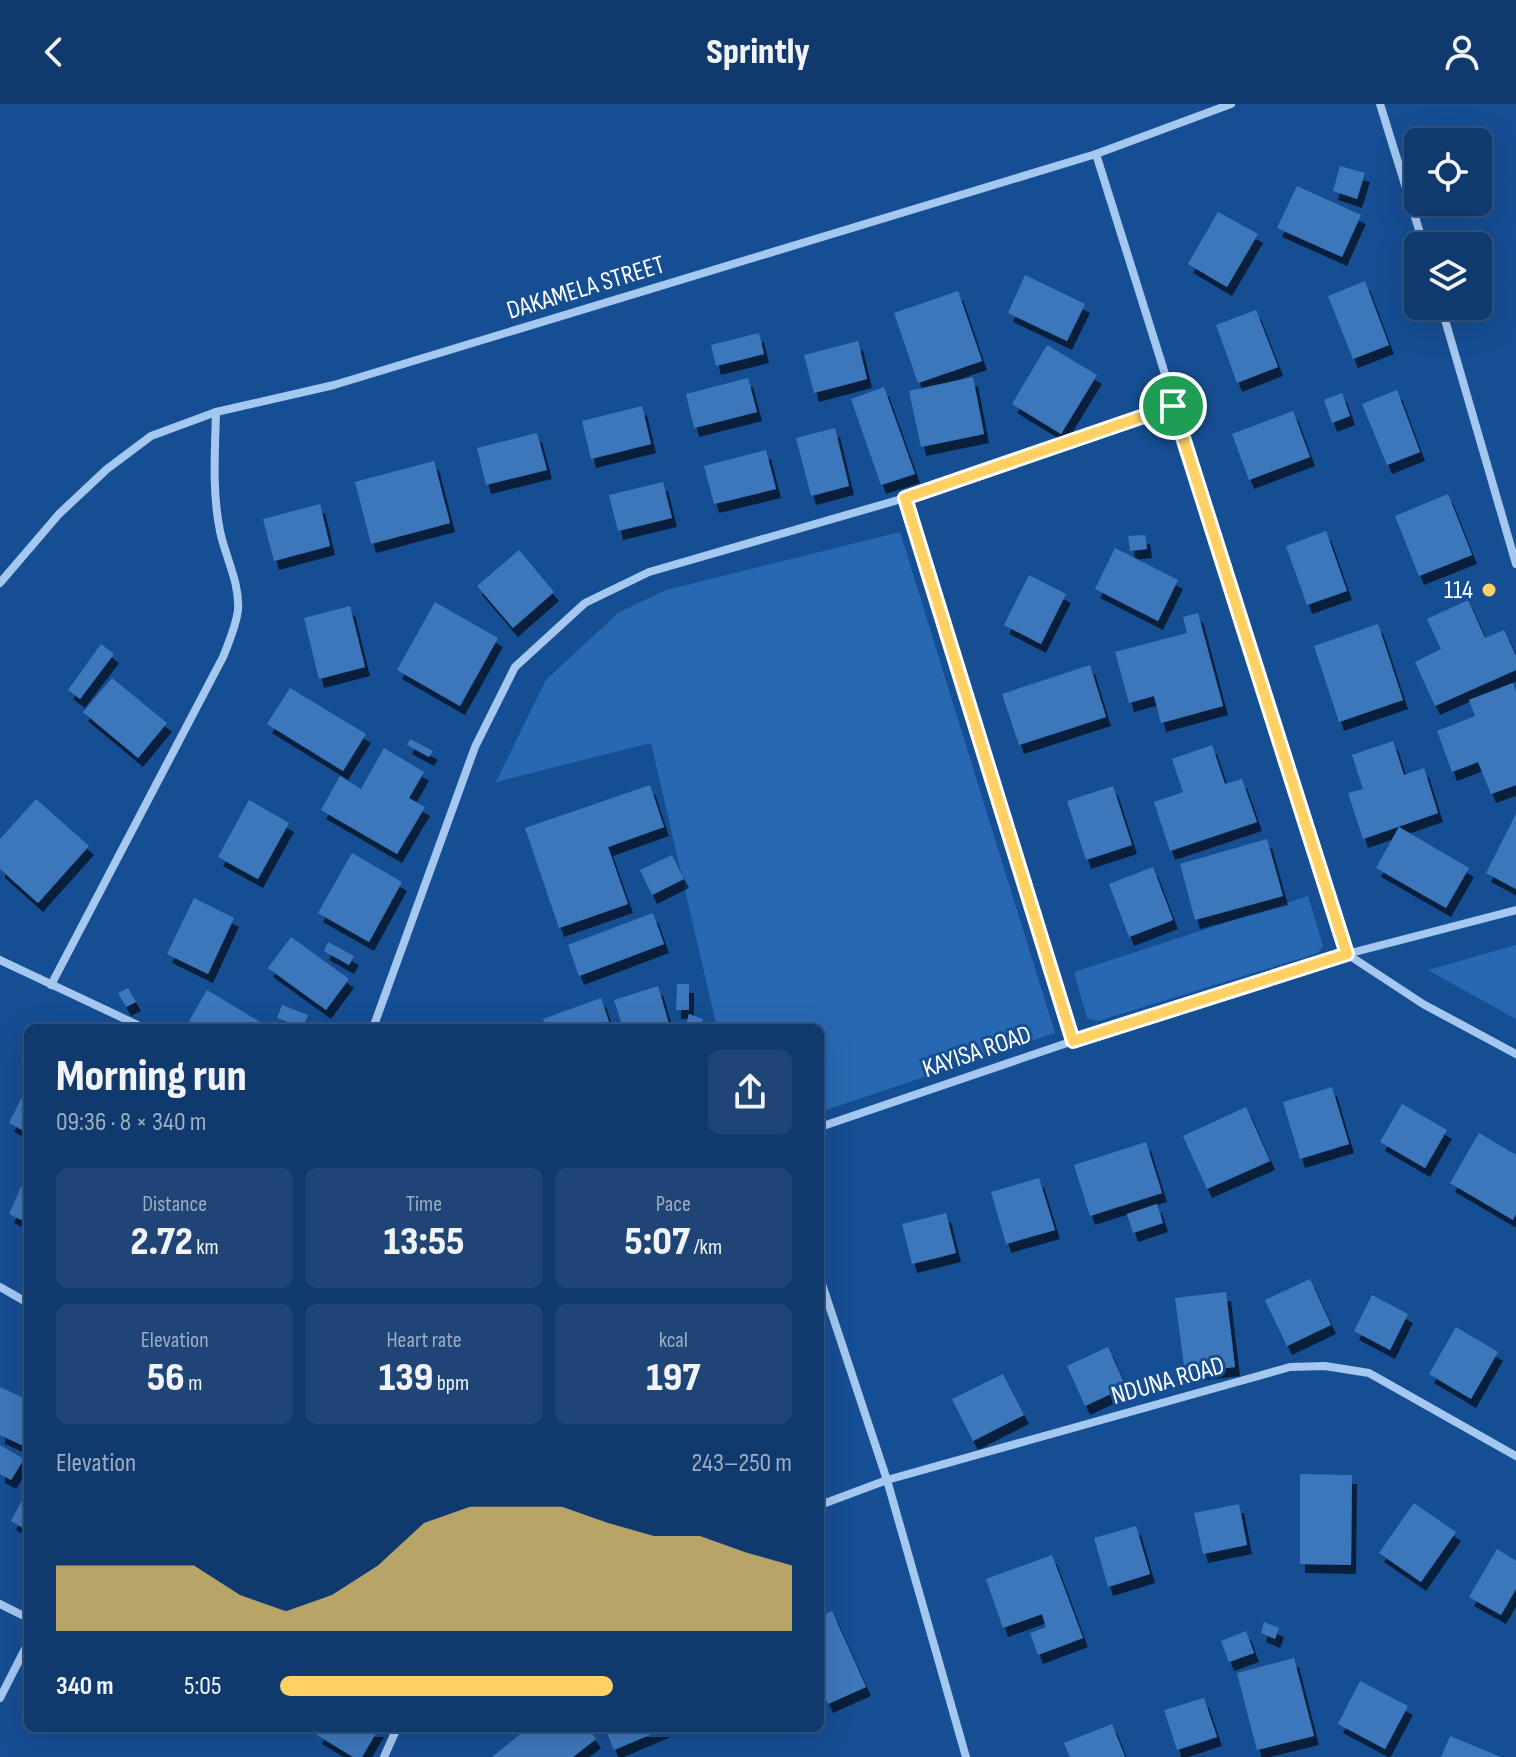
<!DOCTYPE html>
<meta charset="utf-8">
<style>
:root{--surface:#103a6e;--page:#1e4576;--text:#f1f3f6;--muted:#9cadc2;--line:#305481;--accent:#ffd165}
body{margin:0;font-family:"Sofia Sans Condensed",sans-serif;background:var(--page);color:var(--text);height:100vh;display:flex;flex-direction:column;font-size:30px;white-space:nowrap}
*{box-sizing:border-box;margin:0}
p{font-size:26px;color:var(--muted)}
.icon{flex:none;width:44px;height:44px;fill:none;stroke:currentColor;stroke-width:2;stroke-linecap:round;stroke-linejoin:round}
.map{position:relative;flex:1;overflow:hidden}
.drawer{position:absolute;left:24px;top:920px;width:800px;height:708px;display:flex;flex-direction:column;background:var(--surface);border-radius:12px;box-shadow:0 8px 32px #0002,0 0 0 2px var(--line)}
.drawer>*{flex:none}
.controls{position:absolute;left:1404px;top:24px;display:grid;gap:16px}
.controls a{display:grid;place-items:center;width:88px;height:88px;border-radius:12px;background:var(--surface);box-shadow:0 8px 32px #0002,0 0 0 2px var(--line);font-size:40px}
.pin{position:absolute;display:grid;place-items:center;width:68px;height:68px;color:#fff;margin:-34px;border:4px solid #fff;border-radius:50%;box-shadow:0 2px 8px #0007}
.round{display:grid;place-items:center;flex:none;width:84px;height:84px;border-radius:12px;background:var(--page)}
.summary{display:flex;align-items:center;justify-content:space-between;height:136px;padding:0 32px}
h1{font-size:44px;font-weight:800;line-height:60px}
.metrics{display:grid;grid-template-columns:repeat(3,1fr);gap:12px;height:136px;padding:8px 32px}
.metrics div{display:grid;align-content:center;border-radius:12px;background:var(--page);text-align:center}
.metrics b{font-size:40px;font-weight:800}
.metrics small{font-size:22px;font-weight:400}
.metrics p{font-size:22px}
.chart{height:224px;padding:16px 32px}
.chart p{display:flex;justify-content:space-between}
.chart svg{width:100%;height:144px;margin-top:8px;fill:var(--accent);opacity:.7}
ul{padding:0 32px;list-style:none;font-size:26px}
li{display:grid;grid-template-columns:128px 96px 1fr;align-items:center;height:60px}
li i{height:20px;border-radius:10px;background:var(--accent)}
header{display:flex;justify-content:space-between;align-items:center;height:104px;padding:0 32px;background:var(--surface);font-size:36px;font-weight:800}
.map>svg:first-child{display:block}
</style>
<header><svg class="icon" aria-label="back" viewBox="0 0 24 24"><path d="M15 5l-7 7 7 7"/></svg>Sprintly<svg class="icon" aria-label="person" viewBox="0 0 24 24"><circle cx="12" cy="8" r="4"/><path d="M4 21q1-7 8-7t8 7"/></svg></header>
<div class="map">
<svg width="1516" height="1653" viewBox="0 0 1516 1653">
<defs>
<filter id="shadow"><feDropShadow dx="5" dy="9" stdDeviation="0" flood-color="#0009"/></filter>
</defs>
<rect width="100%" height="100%" fill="#164e93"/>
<!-- green -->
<g fill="#2868b2">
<polygon points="900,428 1055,929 820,1008 820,924 717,924 651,639 496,678 546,576 618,509 666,486"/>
<polygon points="1308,792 1323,842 1318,849 1098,917 1087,914 1074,868"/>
<polygon points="1516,841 1516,915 1428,866"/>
</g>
<!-- building -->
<g fill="#3e77bb" filter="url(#shadow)">
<polygon points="1340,62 1365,69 1357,95 1333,87"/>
<polygon points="1297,82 1361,111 1342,153 1277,124"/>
<polygon points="1218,108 1258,130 1227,183 1188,160"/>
<polygon points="1025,171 1085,200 1067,237 1008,209"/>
<polygon points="1365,177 1389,241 1353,255 1328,192"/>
<polygon points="958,187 982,257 918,279 894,209"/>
<polygon points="1256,206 1278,263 1237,279 1216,221"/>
<polygon points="759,229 764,250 716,262 711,241"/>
<polygon points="858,237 867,275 814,289 804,251"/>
<polygon points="1047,241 1097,271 1061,330 1012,300"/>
<polygon points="973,273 984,330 921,343 909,287"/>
<polygon points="748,274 757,308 694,324 686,290"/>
<polygon points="884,283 915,370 881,381 851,295"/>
<polygon points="1397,286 1420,348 1387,361 1362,300"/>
<polygon points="1342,289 1350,312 1332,319 1324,296"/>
<polygon points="642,302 651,340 591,355 582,317"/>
<polygon points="1293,307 1310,353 1249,376 1232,330"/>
<polygon points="835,324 849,382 811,392 796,334"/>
<polygon points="537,329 547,366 486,381 477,344"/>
<polygon points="766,346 776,385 714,400 704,362"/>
<polygon points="434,357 450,419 371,440 355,378"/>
<polygon points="663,378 672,414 618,427 609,391"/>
<polygon points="1448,390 1472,451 1419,472 1395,412"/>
<polygon points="320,400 330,442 274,457 263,415"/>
<polygon points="1326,427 1347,487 1307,501 1286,442"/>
<polygon points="1145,431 1147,445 1130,447 1128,432"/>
<polygon points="1115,444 1178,476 1158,517 1095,485"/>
<polygon points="519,446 554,488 513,524 477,482"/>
<polygon points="1029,471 1066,490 1041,540 1004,521"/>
<polygon points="1468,496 1485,534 1504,526 1516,552 1516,566 1435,602 1415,558 1441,545 1427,515"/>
<polygon points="435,498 498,534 460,602 397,566"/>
<polygon points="350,502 365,563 319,575 304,514"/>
<polygon points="1198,509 1223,602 1161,619 1154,592 1129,599 1115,548 1187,529 1183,513"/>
<polygon points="1378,520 1403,596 1339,618 1314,542"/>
<polygon points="101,540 114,550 80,595 68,586"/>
<polygon points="1090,561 1106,613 1019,641 1002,590"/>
<polygon points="112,574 167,619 138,654 83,608"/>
<polygon points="1513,579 1516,588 1516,681 1491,690 1478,658 1452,668 1437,627 1475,612 1469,596"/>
<polygon points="290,584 366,630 343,667 267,620"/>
<polygon points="410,635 433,647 429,653 407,641"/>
<polygon points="1393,637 1404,671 1424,664 1438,709 1363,735 1348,689 1363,685 1352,651"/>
<polygon points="1212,641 1225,680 1242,675 1257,718 1170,747 1154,698 1183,688 1172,655"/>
<polygon points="384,644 424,668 409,694 425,703 397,750 321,706 340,672 361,685"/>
<polygon points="650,681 664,723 608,743 628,800 559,824 525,724"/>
<polygon points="1113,682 1132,741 1086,756 1067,697"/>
<polygon points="36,695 89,742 38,799 0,765 0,735"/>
<polygon points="249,696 289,719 258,775 218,753"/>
<polygon points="1516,710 1516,785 1486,769"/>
<polygon points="1399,723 1469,764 1446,804 1376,764"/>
<polygon points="1267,735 1283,792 1195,816 1180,760"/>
<polygon points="352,749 402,778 369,838 318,809"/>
<polygon points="672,751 684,775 652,791 640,766"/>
<polygon points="1153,763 1173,816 1129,833 1109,780"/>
<polygon points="194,794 234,814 208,870 167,850"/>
<polygon points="653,809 664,840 579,872 568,841"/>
<polygon points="291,833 349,875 326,906 268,864"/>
<polygon points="328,838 354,852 349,861 324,847"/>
<polygon points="677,880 689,880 689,906 676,906"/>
<polygon points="658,882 669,920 657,924 623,924 614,896"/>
<polygon points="128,884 136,898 126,903 118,889"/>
<polygon points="207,886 270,924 185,924"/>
<polygon points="601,894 611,924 547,924 543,915"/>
<polygon points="282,901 308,911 303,924 277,914"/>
<polygon points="689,910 703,915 700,924 685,924"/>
<polygon points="28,981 28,1029 9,1019"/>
<polygon points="1332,983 1349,1040 1300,1055 1283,998"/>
<polygon points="1402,1000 1447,1026 1425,1064 1380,1038"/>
<polygon points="1246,1003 1270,1057 1207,1085 1183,1032"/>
<polygon points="1479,1029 1516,1051 1516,1110 1513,1116 1450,1079"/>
<polygon points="1146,1038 1162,1089 1090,1112 1074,1061"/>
<polygon points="1039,1074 1055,1126 1006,1140 991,1088"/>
<polygon points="22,1081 28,1084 28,1119 9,1110"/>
<polygon points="1157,1100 1163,1119 1133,1129 1127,1110"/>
<polygon points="946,1109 956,1149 912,1160 902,1120"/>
<polygon points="1310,1175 1331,1221 1287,1242 1265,1196"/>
<polygon points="1226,1188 1235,1263 1185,1269 1175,1194"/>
<polygon points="1372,1191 1408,1210 1390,1246 1354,1227"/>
<polygon points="1456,1223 1498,1248 1471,1295 1429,1270"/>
<polygon points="1108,1243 1126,1283 1085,1302 1067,1262"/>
<polygon points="1003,1270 1024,1311 973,1337 952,1295"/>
<polygon points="0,1283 28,1296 28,1344 0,1331"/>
<polygon points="0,1341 24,1355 11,1376 0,1370"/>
<polygon points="1300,1370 1352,1371 1351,1461 1300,1460"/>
<polygon points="28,1385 28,1427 11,1417"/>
<polygon points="1414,1399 1456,1428 1421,1478 1379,1449"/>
<polygon points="1239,1400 1247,1441 1203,1450 1194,1409"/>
<polygon points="1136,1422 1150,1470 1108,1483 1094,1434"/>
<polygon points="1497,1445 1516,1457 1516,1485 1501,1511 1469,1493"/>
<polygon points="1052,1451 1083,1534 1038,1551 1030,1529 1046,1523 1042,1510 1003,1524 986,1475"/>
<polygon points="832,1507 866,1583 828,1600 820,1582 820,1513"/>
<polygon points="1264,1518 1279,1524 1275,1535 1261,1529"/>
<polygon points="1246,1527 1254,1549 1229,1558 1221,1537"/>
<polygon points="1294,1554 1314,1632 1257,1646 1237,1569"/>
<polygon points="1360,1577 1408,1602 1385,1645 1338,1620"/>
<polygon points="1204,1594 1217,1633 1177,1646 1164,1606"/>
<polygon points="1112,1620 1125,1653 1070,1653 1064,1639"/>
<polygon points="321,1624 379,1624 362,1653 353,1653 317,1631"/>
<polygon points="528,1624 588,1624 596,1635 573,1653 492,1653"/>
<polygon points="605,1624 666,1624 614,1646"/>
<polygon points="1450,1632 1501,1653 1441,1653"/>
</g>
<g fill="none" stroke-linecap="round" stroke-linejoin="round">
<!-- minor -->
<g stroke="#a5c8f1" stroke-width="8">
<polyline points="1380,0 1424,142"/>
<polyline points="1096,50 1347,850 1423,900 1516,950"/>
<polyline points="1441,202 1516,460"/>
<polyline points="905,394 1073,937"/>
<polyline points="0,479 59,410 107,365 151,332 216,308 334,281 1096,50 1231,0"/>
<polyline points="0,856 144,924"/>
<path d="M51 881 223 553C229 538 236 522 238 506 240 479 225 452 220 427 212 388 215 348 216 308"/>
<polyline points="373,924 475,643 515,563 585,499 649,468 905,394 1173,302"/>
<polyline points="820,1023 1073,937 1347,850 1516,806"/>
<polyline points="820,1174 887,1376 966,1653"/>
<polyline points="0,1183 28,1199"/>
<polyline points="820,1401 887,1376 1290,1263 1325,1262 1369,1269 1516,1352"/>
<polyline points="0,1500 28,1514"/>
<polyline points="0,1594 28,1539"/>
<polyline points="384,1653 397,1624"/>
</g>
</g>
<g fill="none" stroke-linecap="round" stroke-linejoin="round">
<defs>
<polygon id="route" points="1173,302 1347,850 1073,937 905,394"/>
</defs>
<!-- route casing -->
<use href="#route" stroke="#fff" stroke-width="16"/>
<!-- route -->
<use href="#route" stroke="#ffd165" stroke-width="10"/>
</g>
<!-- markers -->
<circle fill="#ffd165" stroke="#164e93" stroke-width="3" cx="1489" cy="486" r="8"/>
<g text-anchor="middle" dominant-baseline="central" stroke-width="6" stroke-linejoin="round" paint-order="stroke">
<!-- street labels -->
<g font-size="26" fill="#fff" stroke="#164e93">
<text transform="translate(586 184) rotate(-17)">DAKAMELA STREET</text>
<text transform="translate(977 948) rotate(-19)">KAYISA ROAD</text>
<text transform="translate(1168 1277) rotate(-16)">NDUNA ROAD</text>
</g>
<!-- poi labels -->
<g font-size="26" fill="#fff" stroke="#164e93" text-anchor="end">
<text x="1473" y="486">114</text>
</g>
</g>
</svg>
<div class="controls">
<a><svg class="icon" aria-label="locate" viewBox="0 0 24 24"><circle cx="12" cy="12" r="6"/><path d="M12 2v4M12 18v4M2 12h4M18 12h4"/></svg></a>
<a><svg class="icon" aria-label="layers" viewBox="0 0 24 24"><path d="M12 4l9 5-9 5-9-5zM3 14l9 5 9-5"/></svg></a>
</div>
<div class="pin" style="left:1173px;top:302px;background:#1e9e55"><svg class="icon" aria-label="arrive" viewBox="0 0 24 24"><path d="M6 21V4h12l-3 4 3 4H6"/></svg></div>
<section class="drawer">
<div class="summary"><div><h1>Morning run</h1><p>09:36 · 8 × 340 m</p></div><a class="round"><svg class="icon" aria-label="share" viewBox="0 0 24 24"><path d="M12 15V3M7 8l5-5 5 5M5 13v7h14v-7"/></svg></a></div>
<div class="metrics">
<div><p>Distance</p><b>2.72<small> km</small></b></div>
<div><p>Time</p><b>13:55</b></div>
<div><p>Pace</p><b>5:07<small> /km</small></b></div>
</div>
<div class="metrics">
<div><p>Elevation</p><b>56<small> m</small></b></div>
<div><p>Heart rate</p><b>139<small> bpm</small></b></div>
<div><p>kcal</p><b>197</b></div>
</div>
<div class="chart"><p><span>Elevation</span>243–250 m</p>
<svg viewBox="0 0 160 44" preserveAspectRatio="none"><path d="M0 44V24L10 24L20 24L30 24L40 33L50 38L60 33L70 24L80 11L90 6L100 6L110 6L120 11L130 15L140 15L150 20L160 24V44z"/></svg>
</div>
<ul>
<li><b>340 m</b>5:05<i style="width:65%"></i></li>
</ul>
</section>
</div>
